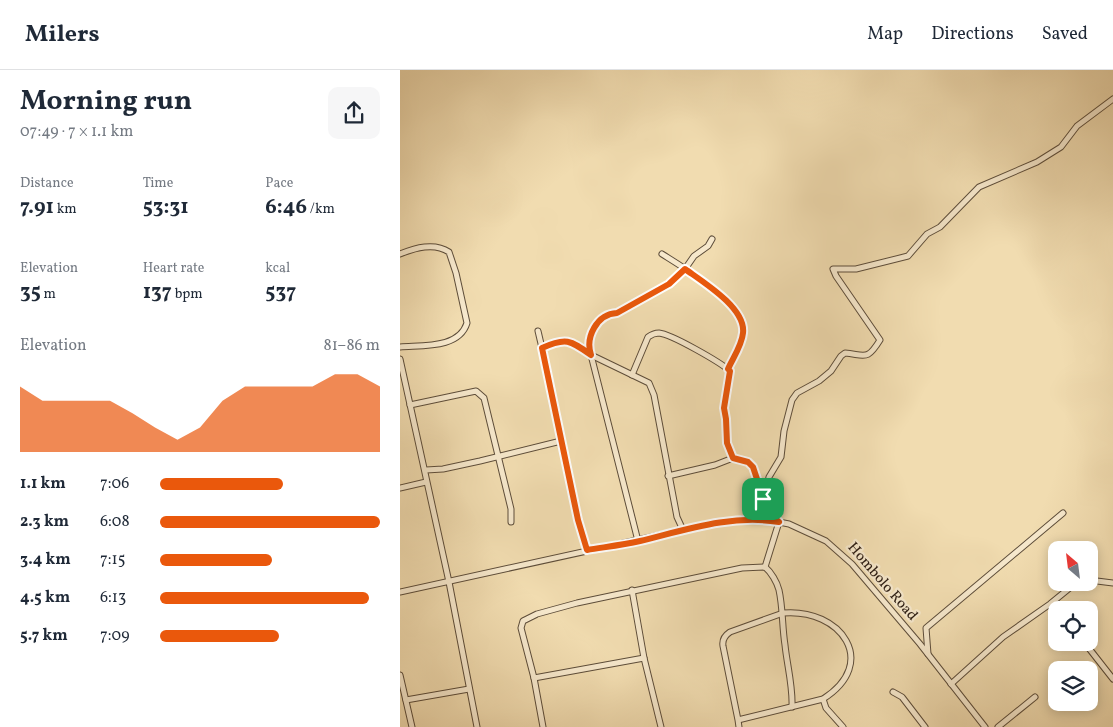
<!DOCTYPE html>
<meta charset="utf-8">
<style>
:root{--surface:#fff;--page:#f6f6f7;--text:#1f2937;--muted:#747a83;--line:#e0e1e3;--accent:#ea580c}
body{margin:0;font-family:Vollkorn,serif;background:var(--page);color:var(--text);height:100vh;display:flex;flex-direction:column;font-size:19px;white-space:nowrap}
*{box-sizing:border-box;margin:0}
p{font-size:16px;color:var(--muted)}
.icon{flex:none;width:28px;height:28px;fill:none;stroke:currentColor;stroke-width:2;stroke-linecap:round;stroke-linejoin:round}
.map{position:relative;flex:1;overflow:hidden}
.drawer{display:flex;flex-direction:column;background:var(--surface);width:400px}
.drawer>*{flex:none}
.needle{width:32px;rotate:332deg}
.tools{position:absolute;left:648px;top:471px;display:grid;gap:10px}
.tools a{display:grid;place-items:center;width:50px;height:50px;border-radius:10px;background:var(--surface);box-shadow:0 2px 12px #0003;font-size:25px}
.pin{position:absolute;display:grid;place-items:center;width:42px;height:42px;color:#fff;margin:-21px;border-radius:10px;box-shadow:0 2px 8px #0006}
.round{display:grid;place-items:center;flex:none;width:52px;height:52px;border-radius:10px;background:var(--page)}
.head{display:flex;align-items:center;justify-content:space-between;height:85px;padding:0 20px}
h1{font-size:28px;font-weight:700;line-height:38px}
.stats{display:grid;grid-template-columns:repeat(3,1fr);gap:8px;height:85px;padding:5px 20px}
.stats div{display:grid;align-content:center}
.stats b{font-size:21px;font-weight:700}
.stats small{font-size:14px;font-weight:400}
.stats p{font-size:14px}
.chart{height:140px;padding:10px 20px}
.chart p{display:flex;justify-content:space-between}
.chart svg{width:100%;height:90px;margin-top:5px;fill:var(--accent);opacity:.7}
ul{padding:0 20px;list-style:none;font-size:16px}
li{display:grid;grid-template-columns:80px 60px 1fr;align-items:center;height:38px}
li i{height:12px;border-radius:6px;background:var(--accent)}
header{display:flex;align-items:center;gap:30px;box-sizing:border-box;height:70px;padding:0 25px;background:var(--surface);border-bottom:1px solid var(--line)}
header strong{font-size:24px}
nav{display:flex;gap:28px;margin-inline-start:auto;font-size:18px}
main{display:flex;flex:1;min-height:0}
.map>svg:first-child{display:block}
</style>
<header>
<strong>Milers</strong>
<nav><a>Map</a><a>Directions</a><a>Saved</a></nav>
</header>
<main>
<section class="drawer">
<div class="head"><div><h1>Morning run</h1><p>07:49 · 7 × 1.1 km</p></div><a class="round"><svg class="icon" aria-label="share" viewBox="0 0 24 24"><path d="M12 15V3M7 8l5-5 5 5M5 13v7h14v-7"/></svg></a></div>
<div class="stats">
<div><p>Distance</p><b>7.91<small> km</small></b></div>
<div><p>Time</p><b>53:31</b></div>
<div><p>Pace</p><b>6:46<small> /km</small></b></div>
</div>
<div class="stats">
<div><p>Elevation</p><b>35<small> m</small></b></div>
<div><p>Heart rate</p><b>137<small> bpm</small></b></div>
<div><p>kcal</p><b>537</b></div>
</div>
<div class="chart"><p><span>Elevation</span>81–86 m</p>
<svg viewBox="0 0 160 44" preserveAspectRatio="none"><path d="M0 44V12L10 19L20 19L30 19L40 19L50 25L60 32L70 38L80 32L90 19L100 12L110 12L120 12L130 12L140 6L150 6L160 12V44z"/></svg>
</div>
<ul>
<li><b>1.1 km</b>7:06<i style="width:56%"></i></li>
<li><b>2.3 km</b>6:08<i style="width:100%"></i></li>
<li><b>3.4 km</b>7:15<i style="width:51%"></i></li>
<li><b>4.5 km</b>6:13<i style="width:95%"></i></li>
<li><b>5.7 km</b>7:09<i style="width:54%"></i></li>
</ul>
</section>
<div class="map">
<svg width="713" height="657" viewBox="0 0 713 657">
<rect width="100%" height="100%" fill="#f1dcb0"/>
<filter id="stains"><feTurbulence type="fractalNoise" baseFrequency=".004" numOctaves="4"/><feColorMatrix values="0 0 0 0 .2 0 0 0 0 .09 0 0 0 0 .02 0 0 0 .5 -.17"/></filter>
<radialGradient id="worn" r=".72"><stop offset=".6" stop-color="#630" stop-opacity="0"/><stop offset="1" stop-color="#630" stop-opacity=".3"/></radialGradient>
<g fill="none" stroke-linecap="round" stroke-linejoin="round">
<defs>
<g id="minor">
<path d="M0 184C15 178 34 172 49 182L56 203 67 253C59 279 22 275 0 277"/>
<path d="M262 184C284 198 346 234 343 263 342 275 333 288 328 299"/>
<polyline points="138,261 142,278"/>
<polyline points="0,289 49,512 77,657"/>
<path d="M232 305 248 267C252 264 255 263 259 263 271 264 320 292 330 301L324 338 326 349 327 373 333 388"/>
<polyline points="10,335 76,321 84,328 111,439 111,452"/>
<path d="M161 371 142 278C166 267 170 270 191 285L238 471"/>
<polyline points="26,400 43,399 80,391 161,371 178,450 187,480"/>
<polyline points="268,406 315,395 333,388 348,392 353,397 366,436 371,445 379,452 365,497"/>
<polyline points="0,418 26,412"/>
<path d="M359 450 369 407 381 387 384 361 392 330 397 323 419 311 431 301 441 286 445 283C466 285 467 291 480 270L436 206 433 199H456L508 186 527 164 540 157 579 117 637 92 661 77 677 56 713 29"/>
<path d="M283 460 277 447 254 325 249 313 191 285C184 267 197 244 217 243L269 214 285 199 294 186 308 176 312 169"/>
<polyline points="689,510 713,513"/>
<polyline points="232,520 244,588 261,657"/>
<polyline points="0,522 310,454 344,449 369,450 389,454 426,471 452,494 520,574 585,657"/>
<polyline points="684,572 713,609"/>
<polyline points="528,584 526,558 663,443"/>
<polyline points="0,605 12,657"/>
<polyline points="134,608 244,588"/>
<polyline points="551,614 603,567 650,534 677,512"/>
<polyline points="493,622 502,627 525,657"/>
<polyline points="423,629 426,638 443,657"/>
<polyline points="6,630 69,619"/>
<path d="M338 650 423 629C480 593 441 538 383 543L330 562C324 566 322 570 323 576L338 650 339 657"/>
<path d="M143 657 134 608 121 558 123 551 137 544 177 533 342 498 365 497C371 502 377 512 379 520 383 538 382 556 385 575 387 595 393 616 392 637"/>
<polyline points="598,657 635,627"/>
</g>
</defs>
<!-- minor casing -->
<use href="#minor" stroke="#5d4d3a" stroke-width="7"/>
<!-- minor -->
<use href="#minor" stroke="#f6e8cc" stroke-width="5"/>
</g>
<g fill="none" stroke-linecap="round" stroke-linejoin="round">
<defs>
<path id="route" d="M285 199C303 212 346 238 343 263 342 275 333 288 328 299L330 301 324 338 326 349 327 373 333 388 348 392 353 397 366 436 371 445 379 452C332 444 285 460 240 471 222 475 205 477 187 480L178 450 142 278C166 267 170 270 191 285 185 267 197 244 217 243L269 214Z"/>
</defs>
<!-- route casing -->
<use href="#route" stroke="#fff" stroke-width="10"/>
<!-- route -->
<use href="#route" stroke="#ea580c" stroke-width="6"/>
</g>
<g text-anchor="middle" dominant-baseline="central" stroke-width="4.5" stroke-linejoin="round" paint-order="stroke">
<!-- street labels -->
<g font-size="15" fill="#2c1d13" stroke="#f6e8cc">
<text transform="translate(482 512) rotate(49)">Hombolo Road</text>
</g>
</g>
<rect width="100%" height="100%" filter="url(#stains)"/>
<rect width="100%" height="100%" fill="url(#worn)"/>
</svg>
<div class="tools">
<a><svg class="needle" viewBox="-14 -14 28 28"><path d="M0-13l5 13h-10z" fill="#e53935"/><path d="M0 13l5-13h-10z" fill="#747a83"/></svg></a>
<a><svg class="icon" aria-label="locate" viewBox="0 0 24 24"><circle cx="12" cy="12" r="6"/><path d="M12 2v4M12 18v4M2 12h4M18 12h4"/></svg></a>
<a><svg class="icon" aria-label="layers" viewBox="0 0 24 24"><path d="M12 4l9 5-9 5-9-5zM3 14l9 5 9-5"/></svg></a>
</div>
<div class="pin" style="left:363px;top:429px;background:#1e9e55"><svg class="icon" aria-label="arrive" viewBox="0 0 24 24"><path d="M6 21V4h12l-3 4 3 4H6"/></svg></div>
</div>
</main>
